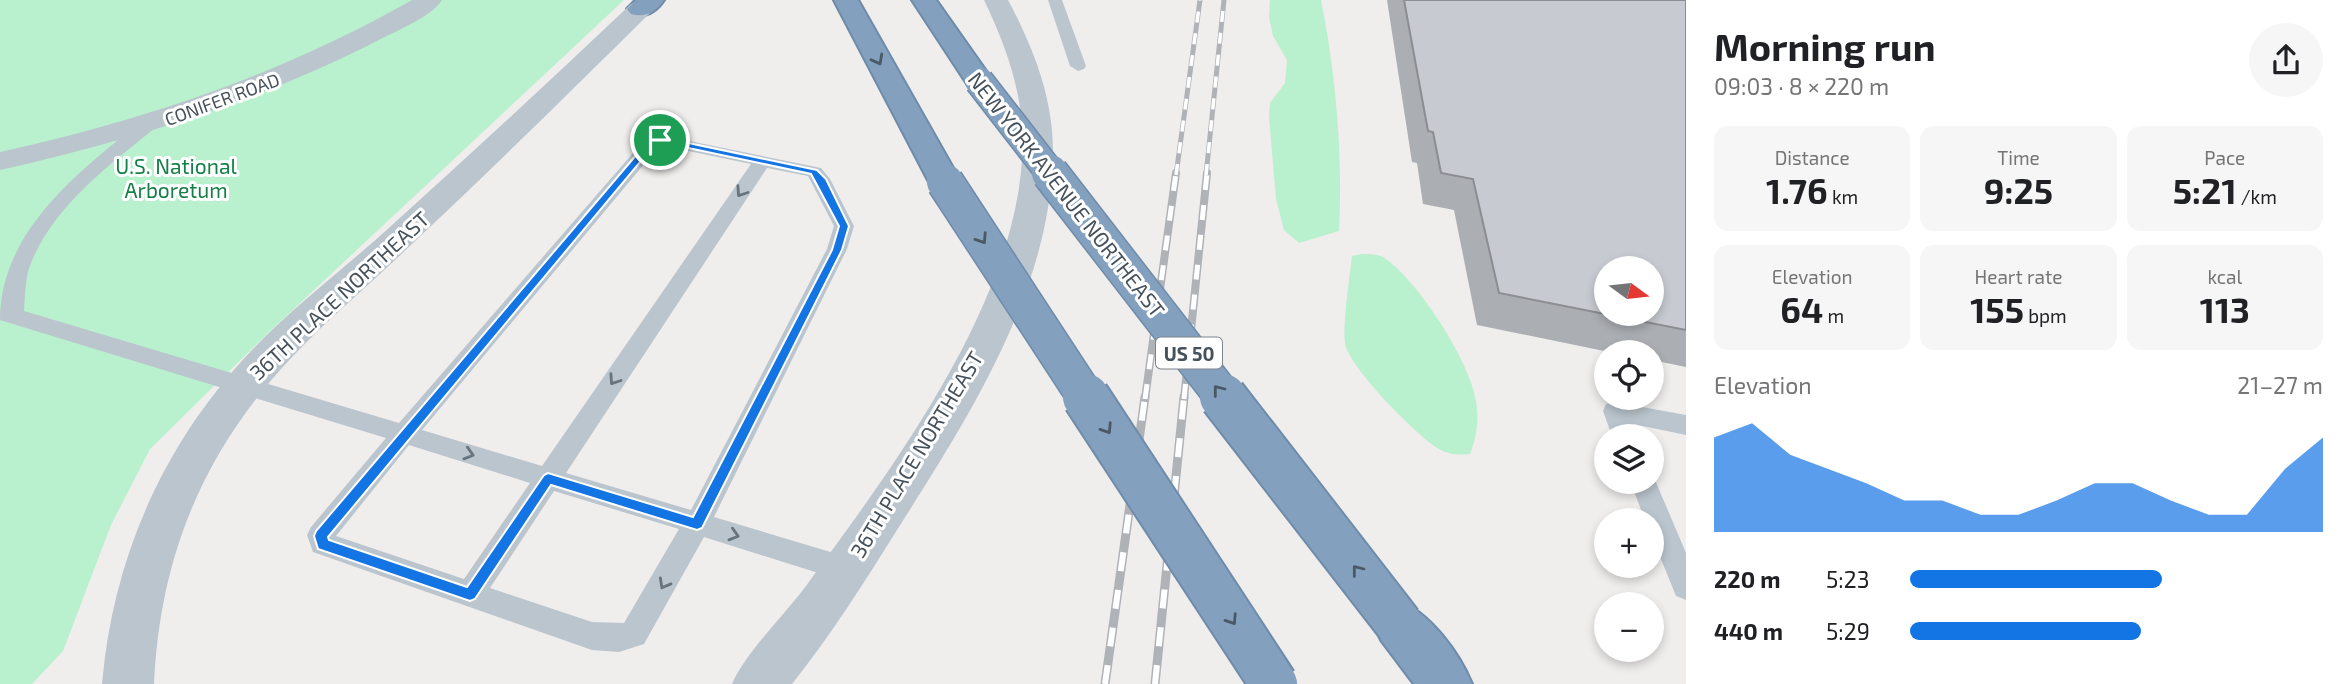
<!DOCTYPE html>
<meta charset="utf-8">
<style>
:root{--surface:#fff;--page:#f6f6f6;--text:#202124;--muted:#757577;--accent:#1374e4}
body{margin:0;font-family:"Exo 2",sans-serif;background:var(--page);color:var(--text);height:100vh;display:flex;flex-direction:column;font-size:26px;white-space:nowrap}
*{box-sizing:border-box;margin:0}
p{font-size:23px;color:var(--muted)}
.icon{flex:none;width:38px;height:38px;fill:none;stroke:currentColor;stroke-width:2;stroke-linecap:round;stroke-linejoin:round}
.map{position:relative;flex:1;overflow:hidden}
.drawer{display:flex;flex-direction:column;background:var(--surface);width:665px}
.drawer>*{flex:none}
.needle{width:46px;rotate:105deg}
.fabs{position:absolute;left:1594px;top:256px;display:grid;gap:14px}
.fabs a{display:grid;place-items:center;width:70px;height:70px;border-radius:50%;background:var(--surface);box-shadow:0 4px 10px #0003;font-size:35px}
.pin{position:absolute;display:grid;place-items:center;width:60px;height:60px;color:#fff;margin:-30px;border:4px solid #fff;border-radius:50%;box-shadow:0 2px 7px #0007}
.round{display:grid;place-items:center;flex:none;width:74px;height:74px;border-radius:37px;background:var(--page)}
.summary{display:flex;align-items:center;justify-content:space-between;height:119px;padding:0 28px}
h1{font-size:38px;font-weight:700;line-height:52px}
.figures{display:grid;grid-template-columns:repeat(3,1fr);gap:10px;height:119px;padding:7px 28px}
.figures div{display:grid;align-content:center;border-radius:14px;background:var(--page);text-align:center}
.figures b{font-size:35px;font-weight:700}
.figures small{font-size:19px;font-weight:400}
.figures p{font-size:19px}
.chart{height:196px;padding:14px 28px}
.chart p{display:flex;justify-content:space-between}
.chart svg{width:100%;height:126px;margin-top:7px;fill:var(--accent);opacity:.7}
ul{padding:0 28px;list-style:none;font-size:23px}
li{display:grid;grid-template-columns:112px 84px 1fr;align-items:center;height:52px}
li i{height:18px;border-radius:9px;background:var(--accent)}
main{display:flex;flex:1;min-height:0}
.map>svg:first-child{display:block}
</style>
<main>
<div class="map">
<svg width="1686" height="684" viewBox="0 0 1686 684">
<rect width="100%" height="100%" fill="#f0eded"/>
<!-- green -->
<g fill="#b9f0cd">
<polygon points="0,0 624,0 268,333 150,449 111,525 63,651 32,684 0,684"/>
<path d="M1270 0H1321C1336 75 1343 154 1339 231L1299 243 1284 230 1276 199 1269 117 1270 103 1285 83 1287 60 1273 36 1269 17Z"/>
<path d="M1362 254C1368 254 1377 254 1383 257 1417 279 1470 361 1476 401 1479 421 1477 435 1470 454 1459 455 1449 455 1439 449 1417 436 1354 372 1346 347 1341 333 1350 274 1352 256Z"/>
</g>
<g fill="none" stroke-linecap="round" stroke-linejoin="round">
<defs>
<g id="motorway">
<path d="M636 0H664C656 12 645 18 631 14L627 9Z"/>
<polygon points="834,0 858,0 961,182 956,189 945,192 934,189 929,182"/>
<polygon points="912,0 936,0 993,81 989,87 979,89 969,87"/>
<path d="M1399 601C1430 613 1459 653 1472 684H1414L1381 640 1374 624 1381 608Z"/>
</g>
</defs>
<!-- motorway casing -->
<use href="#motorway" stroke="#6e8caa" stroke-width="4"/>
<!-- service -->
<g fill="#bbc5cd" fill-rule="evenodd">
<polygon points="1048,0 1062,0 1086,66 1084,69 1078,71 1070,66"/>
<path d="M149 119 158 124 155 128C107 167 51 208 29 268 25 282 25 297 24 311L399 423 646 138 660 135 821 168 830 179 854 226 847 249 714 517 857 560 861 569 857 578 847 582 704 537 644 644 619 652 592 650 313 552 307 535 311 527 386 438 0 320C0 232 77 173 143 120ZM660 145 751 164 542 466 422 430ZM767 168 808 176 834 226 827 249 691 510 566 473ZM409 445 530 483 464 579 336 536ZM554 491 679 529 624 623 592 622 490 588Z"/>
<polygon points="1615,402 1686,415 1686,435 1633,424 1637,436 1612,436 1603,411 1606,404"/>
<polygon points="1652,473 1686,553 1686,600 1676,596 1652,537 1652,520 1645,520 1630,481 1652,481"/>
</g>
<!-- minor -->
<g fill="#bbc5cd" fill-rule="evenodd">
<path d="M412 0H442C431 17 398 30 379 40 258 102 132 140 0 170V152C145 120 282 74 412 0Z"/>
<path d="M984 0H1008C1033 47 1053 97 1053 151 1052 289 968 418 897 530 864 583 831 635 792 684H732C746 651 789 611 811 579 899 459 1032 281 1022 126 1019 81 1003 40 984 0Z"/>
<path d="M640 1 649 4 653 9 649 14C571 91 493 168 413 243 374 281 331 316 293 356 204 450 160 555 154 684H102C113 557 164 442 253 349 295 305 345 268 391 226 472 153 552 79 631 4Z"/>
</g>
<!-- motorway -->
<use href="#motorway" fill="#83a1be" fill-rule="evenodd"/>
<defs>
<g id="rail-far2">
<polyline points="1176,175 1200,0"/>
<polyline points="1206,175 1224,0"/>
</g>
<g id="rail-far1">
<polyline points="1145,399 1176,173"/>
<polyline points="1184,399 1207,173"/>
</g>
<g id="rail">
<polyline points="1105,684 1145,397"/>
<polyline points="1155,684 1184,397"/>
</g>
</defs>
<!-- rail-far2 casing -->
<use href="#rail-far2" stroke="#afb3b8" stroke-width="5"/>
<!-- rail-far1 casing -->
<use href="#rail-far1" stroke="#afb3b8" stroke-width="8"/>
<!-- rail casing -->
<use href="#rail" stroke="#afb3b8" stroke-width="9"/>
<!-- rail-far2 -->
<use href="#rail-far2" stroke="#fff" stroke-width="3.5" stroke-dasharray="11" stroke-linecap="butt"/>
<!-- rail-far1 -->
<use href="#rail-far1" stroke="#fff" stroke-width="5" stroke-dasharray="15" stroke-linecap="butt"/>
<!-- rail -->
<use href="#rail" stroke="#fff" stroke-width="6" stroke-dasharray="19" stroke-linecap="butt"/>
<defs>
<polyline id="motorway-bridge-far2" points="979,81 1052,175"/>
<g id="motorway-bridge-far1">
<polyline points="1050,173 1225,399"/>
<polyline points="945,182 1087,399"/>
</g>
<g id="motorway-bridge">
<polyline points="1086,397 1274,684"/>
<polyline points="1223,397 1399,624"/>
</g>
</defs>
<!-- motorway-bridge-far2 casing -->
<use href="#motorway-bridge-far2" stroke="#6e8caa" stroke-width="31" stroke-linecap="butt"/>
<!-- motorway-bridge-far1 casing -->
<use href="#motorway-bridge-far1" stroke="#6e8caa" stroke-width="39" stroke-linecap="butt"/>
<!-- motorway-bridge casing -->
<use href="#motorway-bridge" stroke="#6e8caa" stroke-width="50" stroke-linecap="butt"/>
<!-- motorway-bridge-far2 -->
<use href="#motorway-bridge-far2" stroke="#83a1be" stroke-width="28"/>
<!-- motorway-bridge-far1 -->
<use href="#motorway-bridge-far1" stroke="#83a1be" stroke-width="36"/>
<!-- motorway-bridge -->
<use href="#motorway-bridge" stroke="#83a1be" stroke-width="46"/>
</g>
<!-- wall -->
<polygon fill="#abaeb3" points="1387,0 1686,0 1686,367 1652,360 1652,352 1609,352 1477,325 1454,210 1423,204 1417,163 1412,162"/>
<!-- building -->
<path fill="#c7cad0" stroke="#8b8d92" stroke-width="2" fill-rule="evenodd" d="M1404 0H1686V330L1499 293 1473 179 1441 173 1433 132 1428 131ZM1606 268H1652V313H1606Z"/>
<!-- one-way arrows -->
<defs><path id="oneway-chevron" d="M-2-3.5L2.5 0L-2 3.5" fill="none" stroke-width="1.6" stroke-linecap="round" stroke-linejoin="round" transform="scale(1.75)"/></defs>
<g stroke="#4b5965">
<use href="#oneway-chevron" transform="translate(878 60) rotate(62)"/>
<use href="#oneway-chevron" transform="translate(982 239) rotate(57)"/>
<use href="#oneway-chevron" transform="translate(1218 390) rotate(-128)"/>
<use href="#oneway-chevron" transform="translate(1107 429) rotate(57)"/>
<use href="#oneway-chevron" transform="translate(1357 570) rotate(-128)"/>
<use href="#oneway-chevron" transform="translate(1232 620) rotate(57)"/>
</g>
<g stroke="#68747d">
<use href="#oneway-chevron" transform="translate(741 192) rotate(124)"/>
<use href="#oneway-chevron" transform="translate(614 380) rotate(124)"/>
<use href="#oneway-chevron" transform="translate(469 454) rotate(17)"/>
<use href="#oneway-chevron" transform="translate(734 535) rotate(17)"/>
<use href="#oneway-chevron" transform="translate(664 584) rotate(119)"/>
</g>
<!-- route -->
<path fill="#1374e4" stroke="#fff" stroke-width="2" fill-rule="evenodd" d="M660 137 817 170 826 179 849 226 842 250 702 528 697 530 551 485 475 599 470 601 318 549 314 536 316 531 649 140ZM660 142 811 174 839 226 832 250 693 517 548 473 544 475 467 587 329 540 328 537 655 144Z"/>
<g text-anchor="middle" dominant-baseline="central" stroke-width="6" stroke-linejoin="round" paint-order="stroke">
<!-- far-street labels -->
<g font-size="18" fill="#45515b" stroke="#fff">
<text transform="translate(222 99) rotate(-20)">CONIFER ROAD</text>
</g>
<!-- shield labels -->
<rect fill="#fff" stroke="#7d858c" stroke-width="2" x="1156" y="337.5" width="66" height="31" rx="5"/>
<g font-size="19" font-weight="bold" fill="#45515b">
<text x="1189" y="353">US 50</text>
</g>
<!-- park labels -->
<g font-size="21" fill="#147f46" stroke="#fff">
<text x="176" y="165">U.S. National<tspan x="176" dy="24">Arboretum</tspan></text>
</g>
<!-- street labels -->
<g font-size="21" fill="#45515b" stroke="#fff">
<text transform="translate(1067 194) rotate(52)">NEW YORK AVENUE NORTHEAST</text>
<text transform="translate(339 295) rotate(-43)">36TH PLACE NORTHEAST</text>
<text transform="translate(916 454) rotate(-59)">36TH PLACE NORTHEAST</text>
</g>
</g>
</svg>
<div class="fabs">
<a><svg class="needle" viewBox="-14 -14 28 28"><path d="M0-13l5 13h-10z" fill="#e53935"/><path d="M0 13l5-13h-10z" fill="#757577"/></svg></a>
<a><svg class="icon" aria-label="locate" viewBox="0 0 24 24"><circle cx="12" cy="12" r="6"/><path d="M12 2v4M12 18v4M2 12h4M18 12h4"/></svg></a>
<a><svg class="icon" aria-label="layers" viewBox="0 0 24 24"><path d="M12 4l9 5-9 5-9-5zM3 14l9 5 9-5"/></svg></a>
<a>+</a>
<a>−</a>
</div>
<div class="pin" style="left:660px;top:140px;background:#1e9e55"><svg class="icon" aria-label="arrive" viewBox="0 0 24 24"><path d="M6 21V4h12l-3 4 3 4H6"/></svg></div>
</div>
<section class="drawer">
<div class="summary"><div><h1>Morning run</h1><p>09:03 · 8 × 220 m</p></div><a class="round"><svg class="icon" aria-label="share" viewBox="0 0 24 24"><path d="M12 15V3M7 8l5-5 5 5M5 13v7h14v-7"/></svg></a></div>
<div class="figures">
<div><p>Distance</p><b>1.76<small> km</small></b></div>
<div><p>Time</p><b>9:25</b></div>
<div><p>Pace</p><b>5:21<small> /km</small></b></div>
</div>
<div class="figures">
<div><p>Elevation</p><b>64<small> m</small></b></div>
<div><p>Heart rate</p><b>155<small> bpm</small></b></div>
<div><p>kcal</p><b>113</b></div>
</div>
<div class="chart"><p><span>Elevation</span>21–27 m</p>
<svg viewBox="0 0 160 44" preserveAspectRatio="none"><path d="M0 44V11L10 6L20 17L30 22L40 27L50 33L60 33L70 38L80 38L90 33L100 27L110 27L120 33L130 38L140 38L150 22L160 11V44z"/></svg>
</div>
<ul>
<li><b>220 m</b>5:23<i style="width:61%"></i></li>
<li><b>440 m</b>5:29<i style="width:56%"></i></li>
</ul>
</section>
</main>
